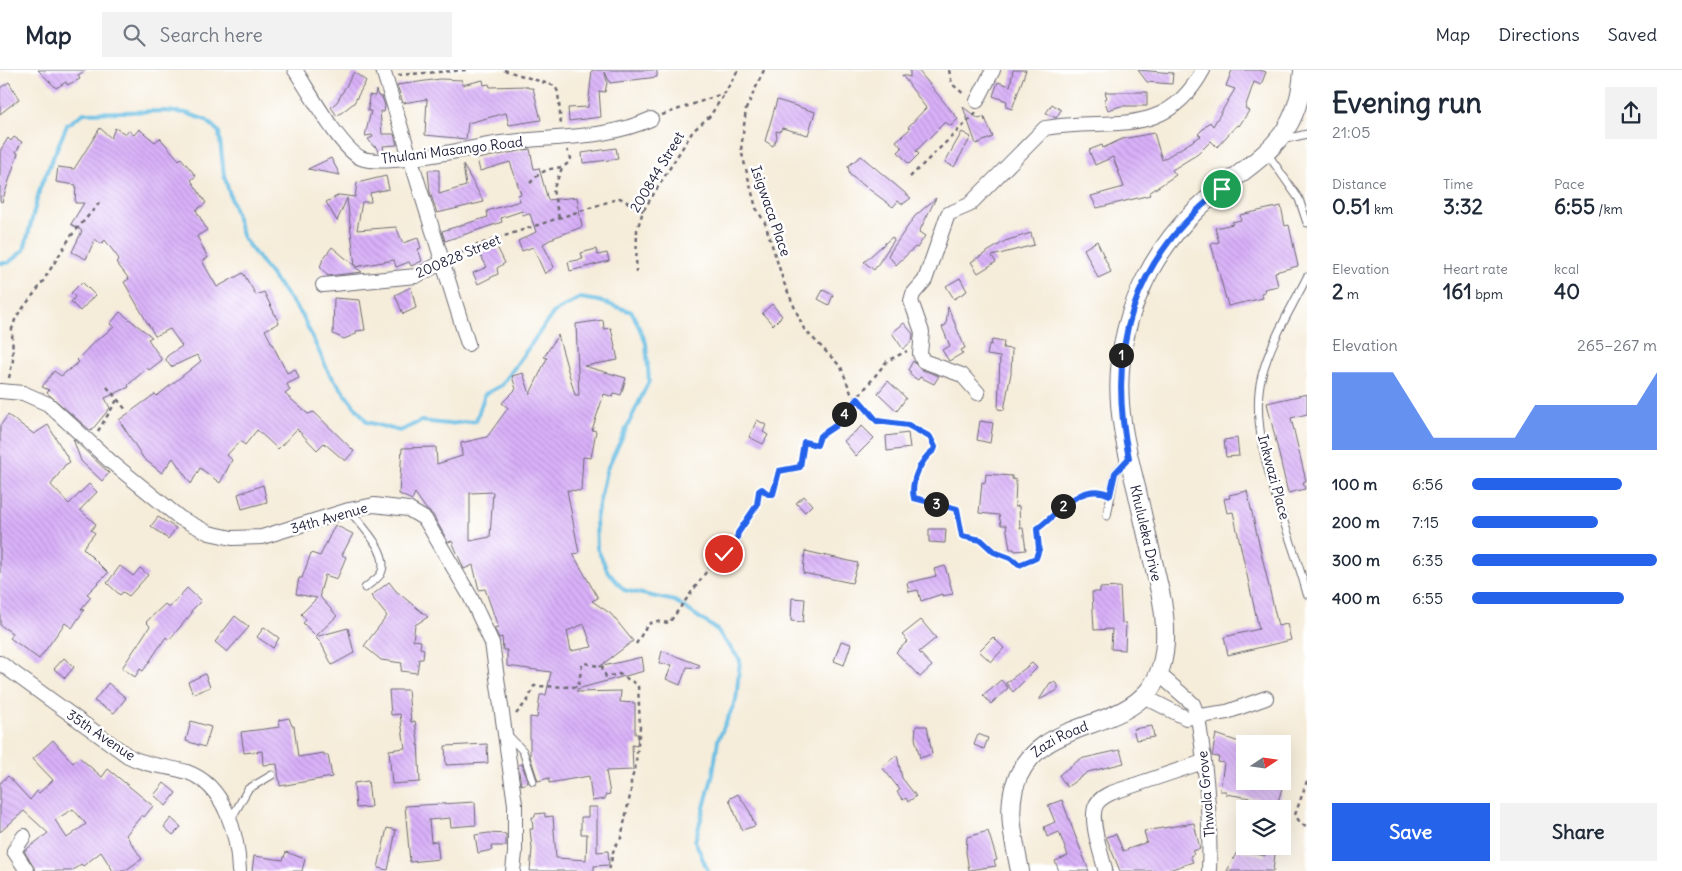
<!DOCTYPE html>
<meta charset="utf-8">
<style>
:root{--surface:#fff;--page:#f2f2f3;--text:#1f2937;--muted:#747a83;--line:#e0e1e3;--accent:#2563eb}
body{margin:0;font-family:Delius,sans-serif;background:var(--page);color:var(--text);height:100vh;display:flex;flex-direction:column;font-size:19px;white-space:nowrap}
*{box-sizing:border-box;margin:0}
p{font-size:16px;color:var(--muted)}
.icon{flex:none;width:28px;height:28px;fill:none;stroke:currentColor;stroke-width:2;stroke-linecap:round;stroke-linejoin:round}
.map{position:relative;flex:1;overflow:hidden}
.side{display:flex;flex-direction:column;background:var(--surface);width:375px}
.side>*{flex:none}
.needle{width:32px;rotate:77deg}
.tools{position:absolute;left:1236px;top:665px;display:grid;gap:10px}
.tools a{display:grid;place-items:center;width:55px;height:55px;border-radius:0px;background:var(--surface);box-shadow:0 5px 20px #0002;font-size:25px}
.pin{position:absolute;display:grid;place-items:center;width:42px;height:42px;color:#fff;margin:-21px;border:2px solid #fff;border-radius:50%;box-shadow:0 1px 5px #0007}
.km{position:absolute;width:25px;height:25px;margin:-12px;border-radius:50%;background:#222;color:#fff;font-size:14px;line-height:25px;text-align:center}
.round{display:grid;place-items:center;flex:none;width:52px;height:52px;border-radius:0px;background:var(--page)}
.head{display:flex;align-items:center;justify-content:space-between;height:85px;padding:0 25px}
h1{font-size:28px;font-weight:700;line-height:38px}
.figures{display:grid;grid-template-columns:repeat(3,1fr);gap:8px;height:85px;padding:5px 25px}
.figures div{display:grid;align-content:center}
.figures b{font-size:21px;font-weight:700}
.figures small{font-size:14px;font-weight:400}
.figures p{font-size:14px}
.chart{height:140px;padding:10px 25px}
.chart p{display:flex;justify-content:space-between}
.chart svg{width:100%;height:90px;margin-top:5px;fill:var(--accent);opacity:.7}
.cta{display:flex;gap:10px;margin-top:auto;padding:10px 25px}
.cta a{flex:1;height:58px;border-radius:0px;background:var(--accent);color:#fff;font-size:20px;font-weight:700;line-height:58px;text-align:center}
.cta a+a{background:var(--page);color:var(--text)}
ul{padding:0 25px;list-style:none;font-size:16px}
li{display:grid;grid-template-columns:80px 60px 1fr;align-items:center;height:38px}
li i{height:12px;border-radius:6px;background:var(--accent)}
header{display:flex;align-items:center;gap:30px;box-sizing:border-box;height:70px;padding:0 25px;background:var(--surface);border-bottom:1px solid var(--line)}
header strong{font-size:24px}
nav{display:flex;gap:28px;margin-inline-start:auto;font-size:18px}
.search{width:350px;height:45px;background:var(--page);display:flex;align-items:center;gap:12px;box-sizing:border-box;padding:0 18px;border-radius:0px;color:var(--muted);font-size:19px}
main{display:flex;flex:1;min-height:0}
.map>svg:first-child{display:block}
</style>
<header>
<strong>Map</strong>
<div class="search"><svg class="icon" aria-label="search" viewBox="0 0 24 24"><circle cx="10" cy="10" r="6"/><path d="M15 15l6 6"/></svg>Search here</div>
<nav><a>Map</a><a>Directions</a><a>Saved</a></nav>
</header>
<main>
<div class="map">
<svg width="1307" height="801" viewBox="0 0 1307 801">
<defs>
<pattern id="building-back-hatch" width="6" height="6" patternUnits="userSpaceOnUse" patternTransform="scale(1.25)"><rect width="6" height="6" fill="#d8b0f8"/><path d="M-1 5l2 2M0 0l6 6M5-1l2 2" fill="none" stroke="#b997d6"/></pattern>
</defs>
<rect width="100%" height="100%" fill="#fff"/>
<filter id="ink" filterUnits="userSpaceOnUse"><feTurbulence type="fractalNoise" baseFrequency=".02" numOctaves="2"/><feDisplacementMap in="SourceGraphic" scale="10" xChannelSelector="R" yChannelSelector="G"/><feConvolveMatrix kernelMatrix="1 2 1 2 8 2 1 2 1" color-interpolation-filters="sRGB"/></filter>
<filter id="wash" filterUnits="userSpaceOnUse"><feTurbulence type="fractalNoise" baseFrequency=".0096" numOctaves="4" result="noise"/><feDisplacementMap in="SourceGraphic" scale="20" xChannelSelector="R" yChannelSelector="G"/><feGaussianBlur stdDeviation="1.12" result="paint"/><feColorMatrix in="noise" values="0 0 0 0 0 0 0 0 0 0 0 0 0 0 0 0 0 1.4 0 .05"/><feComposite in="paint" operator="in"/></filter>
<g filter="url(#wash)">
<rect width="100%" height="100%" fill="#f5ecd9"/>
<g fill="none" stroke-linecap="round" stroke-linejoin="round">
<!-- stream -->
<polyline stroke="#66bde3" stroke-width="4" points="0,193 8,193 24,180 40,118 67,55 84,43 164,41 186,43 206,50 219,62 224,105 243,168 302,245 329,303 367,352 400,361 421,351 448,354 476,351 485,324 502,315 554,242 580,228 599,231 632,242 646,273 649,311 606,401 596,449 597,478 608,502 624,520 675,531 716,559 740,590 736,630 718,670 713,704 695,771 708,801"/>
</g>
<g id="blocks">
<!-- building -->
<g fill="url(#building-back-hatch)" fill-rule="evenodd">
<polygon points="38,0 86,0 78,5 80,9 67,15 66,12 56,18"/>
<polygon points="592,0 657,0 657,7 610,13 605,2 607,13 605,22 599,21 601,47 569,51 568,38 588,37"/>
<polygon points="910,0 918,0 958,49 951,56 945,52 916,81 919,84 909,94 898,82 902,78 896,71 910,59 908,57 926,38 902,5 910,7"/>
<polygon points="1013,0 1026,0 1012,39 1006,37 1007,31 993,26 998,12 1010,16"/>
<polygon points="1138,0 1173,3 1172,14 1147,12"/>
<polygon points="1232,0 1260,0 1266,2 1261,15 1254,12 1245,38 1249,41 1239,56 1237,55 1217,77 1211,71 1198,84 1172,100 1176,105 1149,123 1150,125 1097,138 1091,126 1124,117 1113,87 1095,95 1089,80 1102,75 1103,78 1122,69 1154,63 1162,90 1201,66 1198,64 1210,52 1213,56 1235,19 1226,16"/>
<polygon points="354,2 366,11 354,33 337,46 331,37 337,32"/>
<polygon points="440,9 462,10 462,15 483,10 484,15 489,14 490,17 527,16 528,18 533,18 541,50 509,55 506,43 468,53 466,69 425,65 427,29 403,33 397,15"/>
<polygon points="9,12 19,29 0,44 0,18"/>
<polygon points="376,20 378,26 382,27 385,36 384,42 380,41 382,64 394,64 397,75 383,76 384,82 378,82 376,77 373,76 368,69 373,67 372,65 365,66 371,41 368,41 369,25 375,26"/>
<polygon points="1105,22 1147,22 1147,36 1121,36 1108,40 1104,29 1107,28"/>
<polygon points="777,30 815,42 808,65 782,58 780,62 776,61 777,68 773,76 765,71"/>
<polygon points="1052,34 1061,40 1056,48 1046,43"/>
<polygon points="963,37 979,49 984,47 985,51 985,48 993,67 976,74"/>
<polygon points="100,58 111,68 115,58 126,64 128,60 134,65 139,59 155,72 160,68 179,90 181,88 196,106 191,110 206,133 196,140 207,160 197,166 208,188 202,191 217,217 243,203 256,225 264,222 279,253 265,260 287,303 295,299 299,308 287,314 290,320 285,324 308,344 314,342 354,381 345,391 324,373 317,380 297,359 278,379 257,360 245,375 240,371 227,385 232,390 220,413 200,398 191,414 173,388 162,403 144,389 119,350 155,324 157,326 201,291 197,285 171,297 166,290 167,286 182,276 170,259 155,266 124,212 129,209 116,192 119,189 105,170 101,174 95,169 86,189 72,182 82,161 71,154 84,133 75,133 76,115 56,112 58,97 74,99"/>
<polygon points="962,62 971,67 954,97 945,92"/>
<polygon points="14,67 22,72 16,82 18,83 2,132 0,131 0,81 8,68 11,71"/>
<polygon points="616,78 618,89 583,93 582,83"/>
<polygon points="530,79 534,99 539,98 548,130 577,127 582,157 555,167 543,174 554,197 545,204 533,177 522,181 518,171 536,162 530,144 523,145 522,141 501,148 502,152 445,171 442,161 488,147 487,141 520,131 518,125 521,124 510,92 480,101 477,89"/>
<polygon points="861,86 911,128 903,134 898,131 893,137 850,105 848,96"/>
<polygon points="331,88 340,105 308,99"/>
<polygon points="463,95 484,132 437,143 430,122 428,100 439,100 439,124 466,116"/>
<polygon points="386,106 389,119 370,123 371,132 362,132 357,160 396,157 403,173 418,168 421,178 418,179 422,191 411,196 409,192 396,197 394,190 355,197 362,202 328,206 320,197 323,189 332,177 355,196 347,128 337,151 326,132 339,125 355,127 357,113"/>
<polygon points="936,128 919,162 925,166 917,178 915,177 896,195 888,185 915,146"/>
<polygon points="1281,136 1285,156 1289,155 1298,196 1275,202 1278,216 1264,219 1265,222 1261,223 1263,228 1228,236 1211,174 1219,172 1215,158 1233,154 1232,152 1241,150 1240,145"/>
<polygon points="1031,163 1034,175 992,186 996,192 978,203 971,192 1005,171"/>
<polygon points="892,167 894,170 874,200 864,192"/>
<polygon points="1097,171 1111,202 1098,208 1084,179"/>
<polygon points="496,175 505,193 497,198 498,204 478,214 473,203 487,197 479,183"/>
<polygon points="596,179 598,185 607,183 609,191 570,201 568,192 583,189 581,183"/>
<polygon points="960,208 967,221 954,229 946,216"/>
<polygon points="82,212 95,225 80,241 71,232 75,227 71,223"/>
<polygon points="411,217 416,238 403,244 395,225"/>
<polygon points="823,220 833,225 829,235 818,229"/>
<polygon points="334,228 360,230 365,260 356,261 356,264 344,269 333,264"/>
<polygon points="772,234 782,246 773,255 762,243"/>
<polygon points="948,237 965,278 961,280 963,283 949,291 942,280 950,276 942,257 946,255"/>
<polygon points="120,242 152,267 148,269 162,290 149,300 147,298 128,315 129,317 105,328 110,338 91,361 47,323 49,320 42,317 54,301 61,306 79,292 77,290 93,273 114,257 110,254"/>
<path d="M603 250 604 259 611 258 618 290 584 296 626 308 621 325 614 323 613 327 604 324 592 360 596 361 591 388 583 387 581 421 567 420 579 483 573 484 598 528 592 531 611 544 633 571 599 597 642 587 644 601 577 619V622L621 621 620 632 635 633V664H638L637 676 632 675 633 700 606 701 610 724 605 725V729L592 731 589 706 549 713V708L538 711 530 686V647L537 648 540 625H546L551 602 507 596V580H503L502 567 499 568 494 558 498 557 485 519 479 520 473 495 464 499 452 471 448 472 433 445 426 439 415 423 412 430 399 424 402 378 436 377 437 394 462 386 461 373 487 367 508 338 502 333 516 319 512 306 523 303 530 324 547 288 544 287 558 265 575 325H579L576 254ZM493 422 490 467 470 471V423ZM584 554 592 577 571 581 567 561Z"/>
<polygon points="904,253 913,264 912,271 903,279 892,263"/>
<polygon points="992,270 1004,272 1003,278 1012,279 1011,303 1004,340 998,339 1000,287 987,285 989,274 991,275"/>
<polygon points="913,291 920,299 939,306 934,314 920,307 918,310 909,304 911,302 908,300"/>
<polygon points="888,311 906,328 897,341 878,323"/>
<polygon points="1307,324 1307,344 1291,348 1306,411 1303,412 1305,419 1288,423 1267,333"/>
<polygon points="8,345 34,364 48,355 70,392 65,395 51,415 69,434 89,414 97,422 80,440 96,454 91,460 95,463 83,478 108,503 87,524 91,527 81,539 84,540 72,558 65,553 39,589 10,568 12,563 0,555 0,356"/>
<polygon points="757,350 766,355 763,362 768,365 763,374 749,367"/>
<polygon points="980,351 993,353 990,373 977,370"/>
<polygon points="862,356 874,368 856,386 844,371"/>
<polygon points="908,363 910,378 887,381 886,366"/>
<polygon points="1237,368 1239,386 1226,387 1224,370"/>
<polygon points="73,369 109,403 102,411 81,391"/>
<polygon points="986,404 1012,406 1012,409 1016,410 1015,437 1019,436 1020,458 1023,458 1026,480 1015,481 1014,479 1010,479 1006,455 1001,455 999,445 979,443 982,412 985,413"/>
<polygon points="263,415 267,432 242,439 238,424"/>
<polygon points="1247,421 1278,556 1287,554 1291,570 1228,585 1224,567 1259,559 1233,442 1227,443 1224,429 1230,428 1229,425"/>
<polygon points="804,426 812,435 805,442 796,433"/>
<polygon points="158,447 176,458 168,469 151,456"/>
<polygon points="335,455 353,464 342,485 346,487 337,509 325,505 320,523 321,528 337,546 316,566 303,553 306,550 301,544 317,528 296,524 299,508 302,508 311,483 320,486"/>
<polygon points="929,459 946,459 945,473 929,472"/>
<polygon points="805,481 858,493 852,513 803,503"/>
<polygon points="120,496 133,506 140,498 148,505 129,526 123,522 120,525 107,513"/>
<polygon points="945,496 953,524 942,526 942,524 921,531 918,520 909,522 907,513 936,506 934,499"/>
<polygon points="389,512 396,521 428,547 415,555 413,570 421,571 420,578 424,579 423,589 419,589 417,603 401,601 402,593 381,590 364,576 387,546 371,526"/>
<polygon points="1120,517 1122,553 1126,553 1125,580 1111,579 1112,559 1094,560 1092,522 1100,522 1100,518"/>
<polygon points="187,518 201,531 191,541 192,543 169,570 166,567 143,601 140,599 135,607 122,598 150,556 146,552 165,534 169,538"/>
<polygon points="792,528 805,529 803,552 791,551"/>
<polygon points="235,546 249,557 227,582 215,572"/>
<polygon points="921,550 936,568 919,582 932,596 920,607 896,582 908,571 902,565"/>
<polygon points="264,557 279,568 273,578 257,567"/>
<polygon points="348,558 354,583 332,595 321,573 315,567"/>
<polygon points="993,567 1004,578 991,592 979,581"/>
<polygon points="841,571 851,574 844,595 834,591"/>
<polygon points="662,581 700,595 699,598 687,597 680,615 666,609 672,595 659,594"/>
<polygon points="64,588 74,597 65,608 54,599"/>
<polygon points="1032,593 1037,598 1013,622 1006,613"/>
<polygon points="205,604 210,617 193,624 188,612"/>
<polygon points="1001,610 1008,618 991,634 983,625"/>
<polygon points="1054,612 1058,615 1058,620 1039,630 1050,613"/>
<polygon points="108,613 126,628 114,643 94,631"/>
<polygon points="389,620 408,620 411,652 415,651 418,671 420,712 392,714 389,680 405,678 400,644 391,645"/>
<polygon points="289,648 292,656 294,656 298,687 324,683 324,685 328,685 332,707 280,716 277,694 263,695 262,681 244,683 241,662 280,657 279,650"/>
<polygon points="191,651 211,657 205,677 186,671"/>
<polygon points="916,656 927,656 932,684 920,688 915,668"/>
<polygon points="1152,656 1154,667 1136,670 1133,659"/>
<polygon points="978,664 988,668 984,679 974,675"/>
<polygon points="1216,664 1245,674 1245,711 1284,711 1276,739 1259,739 1263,730 1226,724 1226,721 1220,721 1224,693 1218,692 1219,687 1212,686"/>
<path d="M53 670 73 693 79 687 102 707 108 699 153 736 144 747 142 745 126 765 142 789 124 801H113L101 782 83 796 81 794 72 801H36L24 781 48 763 24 741 0 762V713L8 706 30 730 37 721 39 723 53 710 33 689ZM73 739 86 754 67 768 55 750Z"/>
<polygon points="487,674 488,693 446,695 445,676"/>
<polygon points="1120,680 1124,693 1088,702 1067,717 1059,705 1080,689"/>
<polygon points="897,685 902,708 916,726 908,732 906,728 903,730 897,722 900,720 882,697"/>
<polygon points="522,694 528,713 521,715 518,695"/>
<polygon points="368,711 371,737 356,738 354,713"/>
<polygon points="164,713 176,723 166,736 154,725"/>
<polygon points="738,724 750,742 755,756 742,760 729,729"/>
<polygon points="1062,730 1075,765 1089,801 1059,801 1055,791 1068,786 1059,762 1047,767 1044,757 1055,752 1048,735"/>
<polygon points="475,732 476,755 451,757 450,748 429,750 431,772 437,771 439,789 410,792 405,736"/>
<polygon points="588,737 597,737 597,782 608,781 609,795 594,796 594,801 530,801 532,779 530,759 533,759 532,747 535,747 535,744 545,743 545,747 553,746 556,788 586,790 587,764 581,764 581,747 588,747"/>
<polygon points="171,748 181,757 173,765 164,757"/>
<polygon points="1194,753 1200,779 1192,781 1194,784 1190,786 1193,792 1166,801 1120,801 1106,767 1116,764 1123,781 1147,772 1144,761"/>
<polygon points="387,758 396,760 388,800 378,798"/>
<polygon points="988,761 997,790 994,791 996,796 969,800 966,782 967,767"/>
<polygon points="489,763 506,764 506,776 491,776 492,780 478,783 475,765"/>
<polygon points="1267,776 1276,776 1273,801 1227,801 1238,780 1265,786"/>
<polygon points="286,782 305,789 302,801 252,801 254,786 283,790"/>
</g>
</g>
</g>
<g filter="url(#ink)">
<use href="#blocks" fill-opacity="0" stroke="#6c6972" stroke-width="1"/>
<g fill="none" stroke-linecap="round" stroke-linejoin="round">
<defs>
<g id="service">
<polyline points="1281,70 1307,64"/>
<polyline points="1267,83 1299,129 1307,153"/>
<path d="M1307 207C1291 239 1271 271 1262 305 1245 367 1291 462 1307 524"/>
<path d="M349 440C360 454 393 485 380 505 376 510 369 514 365 518"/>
<polyline points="1107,446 1115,403 1127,390"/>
<polyline points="507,664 523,681 533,711"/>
<polyline points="230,751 248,719 272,705"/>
</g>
<g id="minor">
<path d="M295 0C309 21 340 78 361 88 383 98 473 77 501 73 550 66 605 70 651 49"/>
<polyline points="383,0 468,274"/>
<polyline points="977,31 993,0"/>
<polyline points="323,215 416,206 443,192"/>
<polyline points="0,321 23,323 48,334 110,391 180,448 209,463 232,468 262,467 349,440 374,435 408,439 425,449 470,526 492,573 515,734 515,783 513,801"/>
<path d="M978 323 962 305 923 291 920 284 922 262 911 231 913 224 925 210 948 144 969 135 1045 58C1110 46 1164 72 1203 0"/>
<path d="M0 593 128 686C147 696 167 696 187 702 225 715 238 765 239 801"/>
<path d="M1159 604 1193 634 1198 647C1206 698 1211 750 1209 801"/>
<polyline points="1143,626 1186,648 1227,642 1266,628"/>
<polyline points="24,766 14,781 27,801"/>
<path d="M1105 799C1101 783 1089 749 1096 735 1099 729 1105 726 1111 723L1203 692"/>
</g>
<g id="tertiary">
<path id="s1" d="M1020 801C1015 774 1007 746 1014 718 1041 622 1189 688 1162 531 1154 494 1145 458 1137 421 1126 378 1115 335 1121 290 1127 234 1155 180 1195 141 1244 92 1299 81 1303 0"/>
</g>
</defs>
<!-- service casing -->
<use href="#service" stroke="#6c6972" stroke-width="9"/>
<!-- minor casing -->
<use href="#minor" stroke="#6c6972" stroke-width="16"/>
<!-- tertiary casing -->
<use href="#tertiary" stroke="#6c6972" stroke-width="20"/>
<!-- path -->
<g stroke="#6c6972" stroke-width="2.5" stroke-dasharray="4 4" stroke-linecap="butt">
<polyline points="504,0 555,16 558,22 561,55"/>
<path d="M764 0 746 39 741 80 756 138 765 153 784 213 804 259 841 297 851 323 872 346 882 352 908 355 917 360 930 367 935 377 934 380C921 389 910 411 913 428L957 439 962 466 981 470 994 482 1022 496 1036 488 1039 479 1037 459C1059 444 1072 422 1101 421"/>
<polyline points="949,0 952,14 965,25"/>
<polyline points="398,5 466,0"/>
<polyline points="662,45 725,23 738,0"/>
<polyline points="910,107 976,43"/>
<path d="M530 113C534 109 538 104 543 102 553 95 565 102 571 88L567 80"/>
<polyline points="559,148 553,120 562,98"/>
<polyline points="453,187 477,175 620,128 643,141"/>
<polyline points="636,203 637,160 643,141 693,61 710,46 725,23"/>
<polyline points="9,308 13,290 12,259 16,247 40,216 71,166 101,131"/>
<polyline points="107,317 127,341"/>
<polyline points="98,361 117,330"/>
<path d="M636 574 648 554 657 551 669 553 709 498 723 491C725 478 737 474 737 463L757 435 759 421 762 419 768 424H773L779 401 800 397 804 372 817 375 820 366 835 356 887 291 907 281"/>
<polyline points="516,644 528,630 534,616 578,617 582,595 585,593 602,597 606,607 619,604 638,615 640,657 635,700 631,710 631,721 621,768 614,778 609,801"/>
<polyline points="1307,711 1295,745 1301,754 1307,756"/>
</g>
<!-- service -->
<use href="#service" stroke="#fff" stroke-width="7"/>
<!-- minor -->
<use href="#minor" stroke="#fff" stroke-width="14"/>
<!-- tertiary -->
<use href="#tertiary" stroke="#fff" stroke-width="18"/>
</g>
</g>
<g fill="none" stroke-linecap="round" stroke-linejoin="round" filter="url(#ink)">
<defs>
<path id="route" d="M724 484 737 468 738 463 757 435 759 421 762 419 768 424H773L779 401 800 397 804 372 817 375 820 366 835 356 858 329 877 351 908 355 930 367 935 377 934 380C921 389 910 412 914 428L957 439 962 466 981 470 994 482 1010 488 1019 495 1036 488 1039 479 1037 459C1057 445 1081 410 1110 425L1115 403 1129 388C1106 279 1132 189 1222 119"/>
</defs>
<!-- route casing -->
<use href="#route" stroke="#fff" stroke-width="10"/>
<!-- route -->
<use href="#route" stroke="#2563eb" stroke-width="6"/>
</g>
<g text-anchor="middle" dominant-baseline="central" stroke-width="5" stroke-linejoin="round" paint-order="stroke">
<!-- street labels -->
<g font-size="14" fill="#22223b" stroke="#fff">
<text transform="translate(452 80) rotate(-7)">Thulani Masango Road</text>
<text transform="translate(657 102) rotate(-59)">200844 Street</text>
<text transform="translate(771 141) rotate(71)">Isigwaca Place</text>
<text transform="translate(458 186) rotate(-23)">200828 Street</text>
<text transform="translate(1274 407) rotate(75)">Inkwazi Place</text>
<text transform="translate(329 448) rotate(-16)">34th Avenue</text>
<text transform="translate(1146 463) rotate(77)">Khululeka Drive</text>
<text transform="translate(101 665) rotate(34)">35th Avenue</text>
<text stroke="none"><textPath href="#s1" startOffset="154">Zazi Road</textPath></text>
<text transform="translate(1206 724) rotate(-95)">Thwala Grove</text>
</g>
</g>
</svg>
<div class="tools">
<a><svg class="needle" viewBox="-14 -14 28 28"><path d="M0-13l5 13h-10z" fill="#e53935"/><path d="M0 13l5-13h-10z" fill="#747a83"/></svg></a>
<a><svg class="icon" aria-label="layers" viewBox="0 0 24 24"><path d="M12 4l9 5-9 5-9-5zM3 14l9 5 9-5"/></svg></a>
</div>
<div class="pin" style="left:1222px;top:119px;background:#1e9e55"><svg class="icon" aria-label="arrive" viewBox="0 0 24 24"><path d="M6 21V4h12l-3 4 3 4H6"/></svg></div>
<div class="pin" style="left:724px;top:484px;background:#d93025"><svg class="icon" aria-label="check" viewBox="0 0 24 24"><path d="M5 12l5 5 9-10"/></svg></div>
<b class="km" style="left:1121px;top:285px">1</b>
<b class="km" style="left:1063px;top:436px">2</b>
<b class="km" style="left:936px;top:434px">3</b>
<b class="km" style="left:844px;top:344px">4</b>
</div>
<section class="side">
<div class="head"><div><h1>Evening run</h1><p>21:05</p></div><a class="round"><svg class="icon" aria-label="share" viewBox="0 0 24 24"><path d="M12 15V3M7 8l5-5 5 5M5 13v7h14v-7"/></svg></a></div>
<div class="figures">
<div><p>Distance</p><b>0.51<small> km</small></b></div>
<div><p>Time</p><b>3:32</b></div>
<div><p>Pace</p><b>6:55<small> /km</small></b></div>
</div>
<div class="figures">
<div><p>Elevation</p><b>2<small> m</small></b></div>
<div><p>Heart rate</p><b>161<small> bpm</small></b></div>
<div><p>kcal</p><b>40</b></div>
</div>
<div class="chart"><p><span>Elevation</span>265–267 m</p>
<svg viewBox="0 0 160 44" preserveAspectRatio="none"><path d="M0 44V6L10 6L20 6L30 6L40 22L50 38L60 38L70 38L80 38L90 38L100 22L110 22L120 22L130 22L140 22L150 22L160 6V44z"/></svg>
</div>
<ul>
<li><b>100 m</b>6:56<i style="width:81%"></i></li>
<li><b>200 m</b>7:15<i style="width:68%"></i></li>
<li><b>300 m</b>6:35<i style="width:100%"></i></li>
<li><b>400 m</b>6:55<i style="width:82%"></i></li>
</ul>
<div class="cta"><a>Save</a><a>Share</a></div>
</section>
</main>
